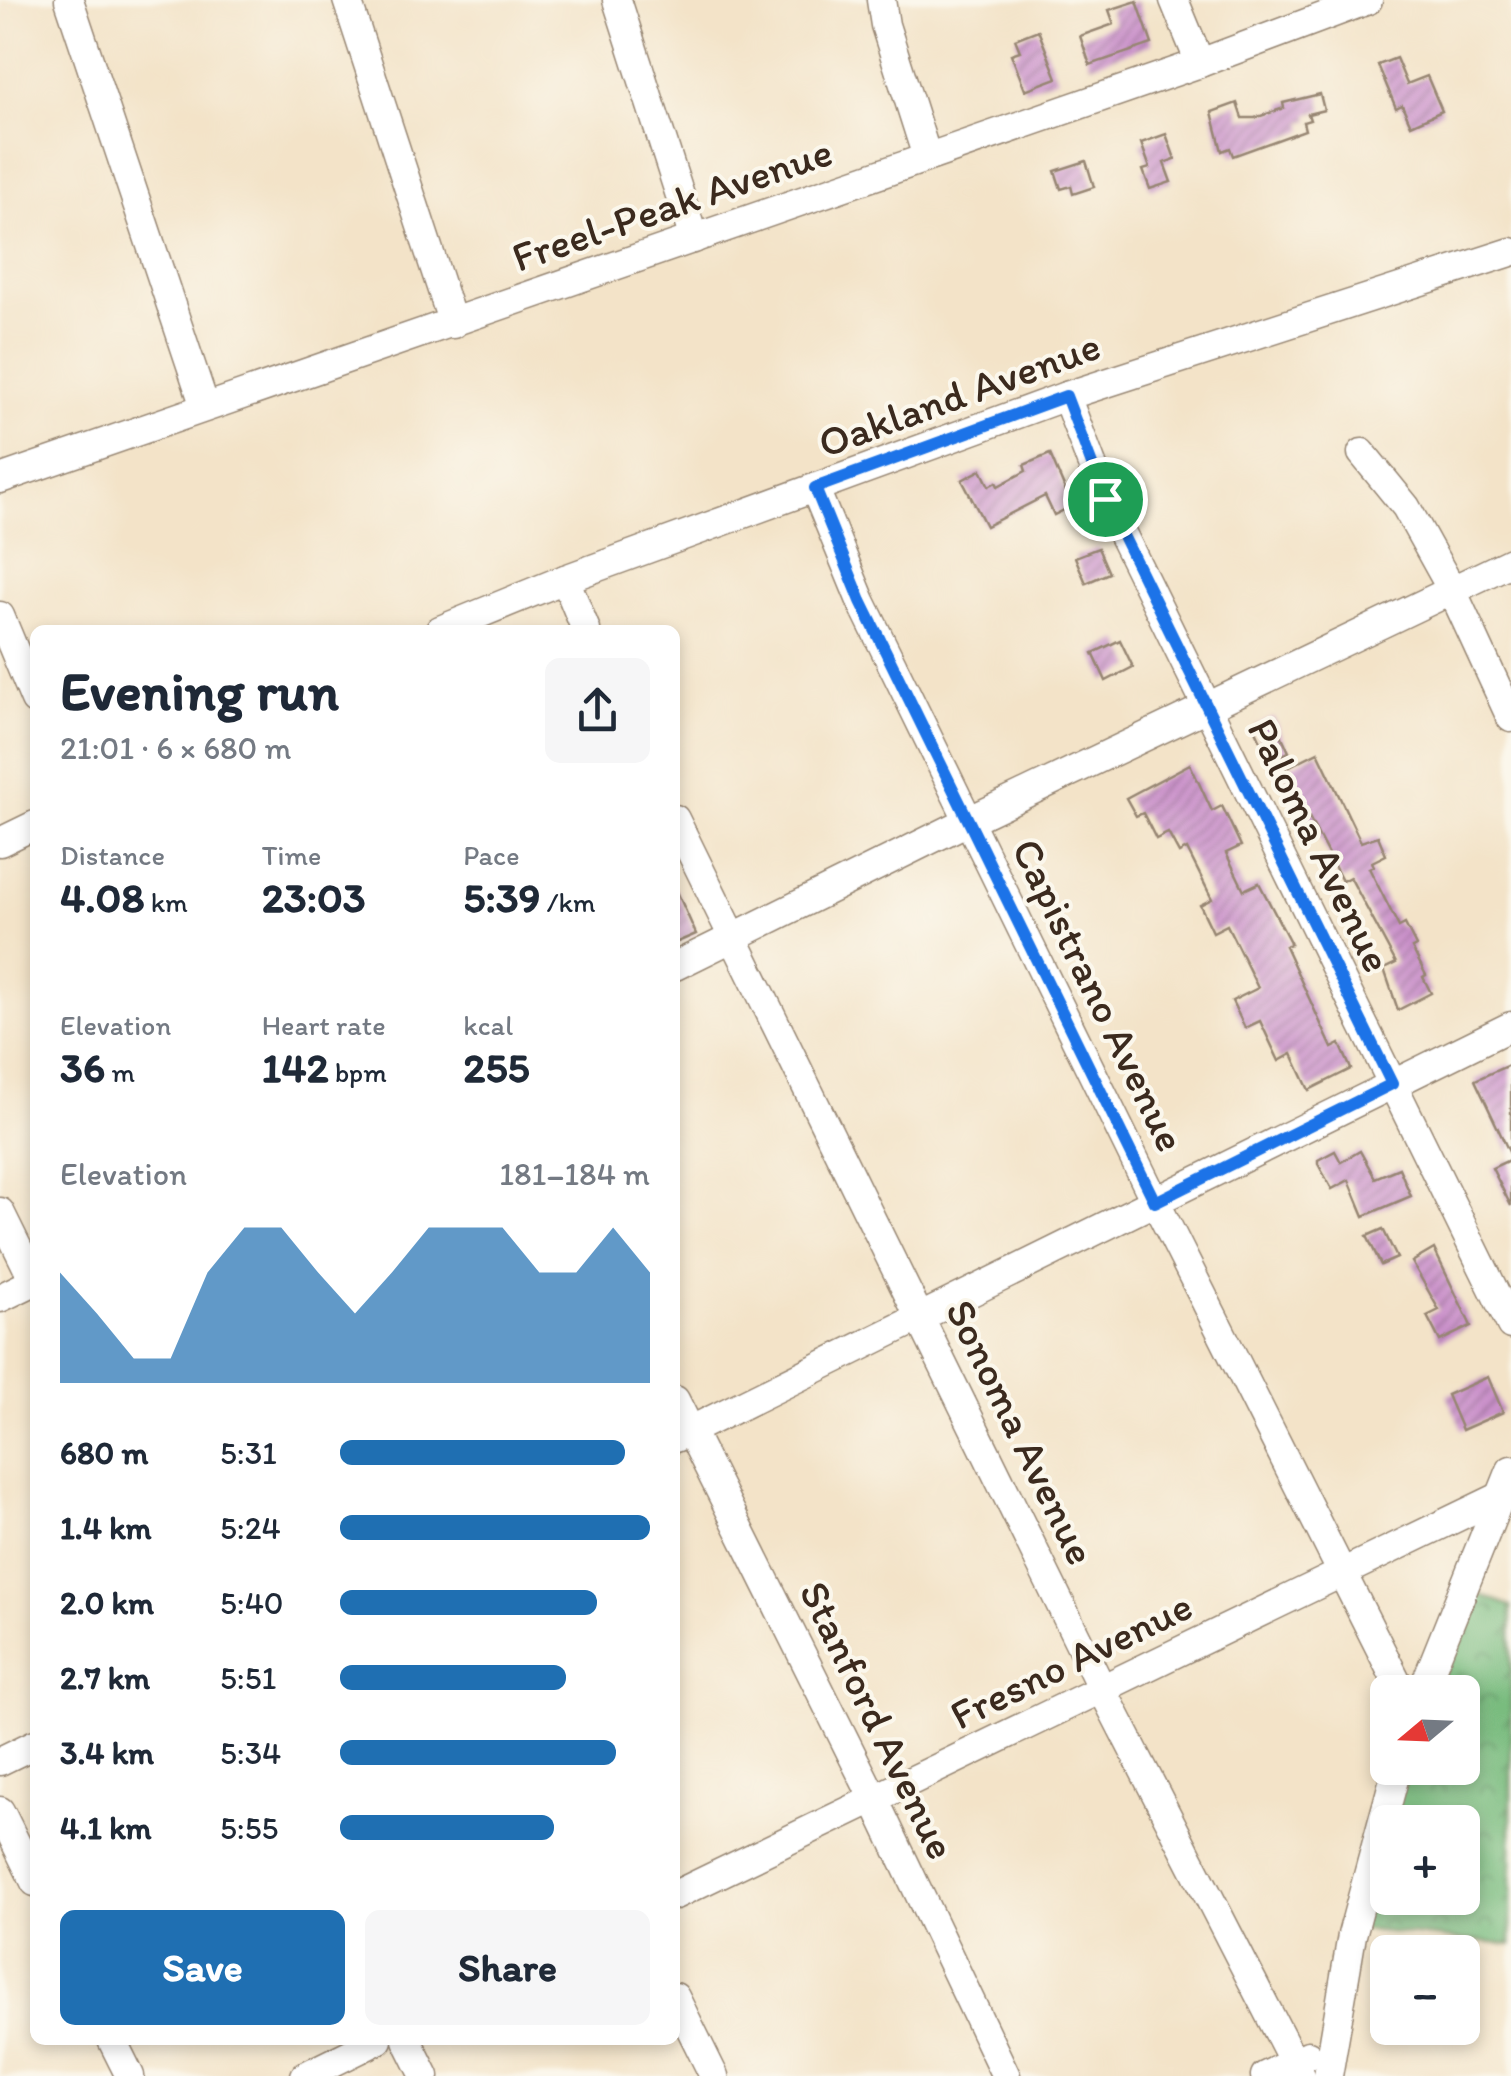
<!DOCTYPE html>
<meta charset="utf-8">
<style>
:root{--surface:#fff;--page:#f6f6f7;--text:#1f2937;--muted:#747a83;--accent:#1f6fb2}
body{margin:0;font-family:Itim,sans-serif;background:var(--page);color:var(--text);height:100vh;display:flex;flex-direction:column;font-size:38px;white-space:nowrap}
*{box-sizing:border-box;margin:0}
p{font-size:32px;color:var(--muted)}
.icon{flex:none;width:55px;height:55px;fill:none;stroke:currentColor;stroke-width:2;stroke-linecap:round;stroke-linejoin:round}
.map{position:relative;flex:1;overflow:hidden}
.side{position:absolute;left:30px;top:625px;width:650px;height:1420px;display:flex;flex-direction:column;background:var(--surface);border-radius:15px;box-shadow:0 5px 15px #0003}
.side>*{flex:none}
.needle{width:65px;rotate:251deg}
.controls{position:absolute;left:1370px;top:1675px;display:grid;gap:20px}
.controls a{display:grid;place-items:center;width:110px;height:110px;border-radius:15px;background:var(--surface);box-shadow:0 5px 15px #0003;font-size:50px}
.pin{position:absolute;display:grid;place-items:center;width:85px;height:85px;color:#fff;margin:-42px;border:5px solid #fff;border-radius:50%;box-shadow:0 2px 10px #0007}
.round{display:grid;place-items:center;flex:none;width:105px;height:105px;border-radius:15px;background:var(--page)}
.summary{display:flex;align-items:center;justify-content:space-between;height:170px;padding:0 30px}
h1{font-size:55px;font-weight:700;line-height:75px}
.stats{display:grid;grid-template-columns:repeat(3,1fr);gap:15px;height:170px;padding:10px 30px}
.stats div{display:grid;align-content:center}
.stats b{font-size:42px;font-weight:700}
.stats small{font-size:28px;font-weight:400}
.stats p{font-size:28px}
.chart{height:280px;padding:20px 30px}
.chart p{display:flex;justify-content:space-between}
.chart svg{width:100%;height:180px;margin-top:10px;fill:var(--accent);opacity:.7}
.primary-button{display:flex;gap:20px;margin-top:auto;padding:20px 30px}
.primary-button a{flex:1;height:115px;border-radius:15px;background:var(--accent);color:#fff;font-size:40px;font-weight:700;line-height:115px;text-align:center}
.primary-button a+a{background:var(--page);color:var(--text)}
ul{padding:0 30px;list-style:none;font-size:32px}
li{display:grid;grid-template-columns:160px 120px 1fr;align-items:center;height:75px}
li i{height:25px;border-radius:12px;background:var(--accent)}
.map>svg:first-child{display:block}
</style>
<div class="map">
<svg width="1511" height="2076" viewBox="0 0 1511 2076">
<defs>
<pattern id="forest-crowns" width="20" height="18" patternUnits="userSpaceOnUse" patternTransform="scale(2.5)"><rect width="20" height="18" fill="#78bb7e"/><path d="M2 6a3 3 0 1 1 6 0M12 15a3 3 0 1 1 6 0" fill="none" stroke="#649867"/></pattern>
<pattern id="building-hatch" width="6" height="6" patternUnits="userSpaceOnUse" patternTransform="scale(2.5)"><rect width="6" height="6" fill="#ca91ca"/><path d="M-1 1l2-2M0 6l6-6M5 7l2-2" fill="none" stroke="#a577a3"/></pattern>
</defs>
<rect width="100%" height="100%" fill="#fbf7ec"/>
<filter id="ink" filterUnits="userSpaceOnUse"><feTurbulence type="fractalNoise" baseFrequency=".01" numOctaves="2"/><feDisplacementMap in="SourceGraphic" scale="20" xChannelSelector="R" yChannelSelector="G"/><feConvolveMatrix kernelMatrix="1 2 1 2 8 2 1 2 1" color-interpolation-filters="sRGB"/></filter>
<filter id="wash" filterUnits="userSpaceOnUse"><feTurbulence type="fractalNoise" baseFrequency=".0048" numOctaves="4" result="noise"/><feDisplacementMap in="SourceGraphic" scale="40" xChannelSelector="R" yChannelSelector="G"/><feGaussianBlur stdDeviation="2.25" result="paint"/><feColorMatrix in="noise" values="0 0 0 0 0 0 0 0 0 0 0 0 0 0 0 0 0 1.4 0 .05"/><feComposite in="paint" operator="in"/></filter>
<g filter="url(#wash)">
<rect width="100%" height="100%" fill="#f3e3c8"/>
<!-- forest -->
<path fill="url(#forest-crowns)" stroke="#5a724e" stroke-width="2.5" fill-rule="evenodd" d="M1476 1593 1511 1606V1945L1357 1929 1375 1854 1407 1768H1462V1692H1435ZM1388 1822H1462V1898H1388Z"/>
<g id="blocks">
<!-- building -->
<g fill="url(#building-hatch)">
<polygon points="1137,1 1152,44 1090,65 1080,36 1114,24 1109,10"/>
<polygon points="1038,30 1057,78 1025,90 1011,54 1020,51 1015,39"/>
<polygon points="1396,58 1407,84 1427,76 1442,111 1411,125 1402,105 1396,108 1378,65"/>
<polygon points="1320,94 1324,110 1308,114 1310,120 1303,122 1305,130 1233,156 1230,148 1222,151 1212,112 1237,103 1242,118 1255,118 1284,108 1283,103"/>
<polygon points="1166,134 1175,159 1164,163 1171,182 1150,189 1143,170 1150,168 1141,143"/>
<polygon points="1086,161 1094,187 1073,194 1071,186 1061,189 1055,171"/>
<polygon points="1050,454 1072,506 1054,515 1045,496 986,526 962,480 981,470 989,486 996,482 998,486 1026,471 1024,465"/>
<polygon points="1098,548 1109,573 1086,583 1075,557"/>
<polygon points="1120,640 1133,667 1106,681 1093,653"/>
<polygon points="1273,717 1289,752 1270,761 1254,726"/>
<polygon points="1318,752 1361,842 1378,836 1386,855 1372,862 1374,866 1369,868 1399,927 1405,924 1416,946 1412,948 1426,975 1423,977 1431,993 1398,1010 1384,969 1396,963 1350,877 1342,881 1284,769"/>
<polygon points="1190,764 1212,811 1222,806 1241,846 1226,853 1244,890 1259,883 1291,944 1285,946 1332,1048 1340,1044 1351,1069 1309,1090 1292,1054 1279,1061 1260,1021 1245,1028 1232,1001 1258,988 1227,925 1213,932 1200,905 1212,899 1187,849 1179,853 1168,833 1156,839 1143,813 1136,816 1126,798"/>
<polygon points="675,887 696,934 675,943"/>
<polygon points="1511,1064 1511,1156 1475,1080"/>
<polygon points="1335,1151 1341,1162 1360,1151 1375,1178 1399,1168 1411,1196 1364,1216 1349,1180 1332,1189 1318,1164 1318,1160"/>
<polygon points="1511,1159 1511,1206 1492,1168"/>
<polygon points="1383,1229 1397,1258 1381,1265 1367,1236"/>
<polygon points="1434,1249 1471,1326 1440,1341 1427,1316 1439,1310 1412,1262"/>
<polygon points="1488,1377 1503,1412 1462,1430 1447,1395"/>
</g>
</g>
</g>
<g filter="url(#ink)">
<use href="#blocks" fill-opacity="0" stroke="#978673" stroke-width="2.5"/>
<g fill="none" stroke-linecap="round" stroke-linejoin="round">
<defs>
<g id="minor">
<polyline points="69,0 205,407"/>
<polyline points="347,0 453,324"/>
<polyline points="617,0 694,239"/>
<polyline points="881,0 885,25 927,157"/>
<polyline points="1174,0 1200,63"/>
<polyline points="1066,396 1105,499 1511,1325"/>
<polyline points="1362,453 1406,507 1452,590 1511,718"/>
<polyline points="0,479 1200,63 1368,0"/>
<polyline points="815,489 861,601 1155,1201 1402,1692"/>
<polyline points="565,579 586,630"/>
<polyline points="0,616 35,700"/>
<polyline points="440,630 565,579 1066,396 1511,252"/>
<polyline points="675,819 1102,1689 1301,2076"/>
<polyline points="0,842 35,825"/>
<polyline points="675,966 970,820 1511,562"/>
<polyline points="0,1212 35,1283"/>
<polyline points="0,1298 35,1281"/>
<polyline points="675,1400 874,1799 1006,2076"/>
<polyline points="675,1438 1511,1026"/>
<polyline points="1422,1692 1511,1470"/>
<polyline points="0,1761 35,1744"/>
<polyline points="0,1811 35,1882"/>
<polyline points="675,1895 1501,1496"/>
<polyline points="675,1997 714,2076"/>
<polyline points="112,2040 130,2076"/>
<polyline points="407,2040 425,2076"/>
<polyline points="305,2076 378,2040"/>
<polyline points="1265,2076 1308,2055"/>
<polyline points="1328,2076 1352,1935 1397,1768"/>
</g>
</defs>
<!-- minor casing -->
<use href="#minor" stroke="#978673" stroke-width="31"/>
<!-- minor -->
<use href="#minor" stroke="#fff" stroke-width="28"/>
</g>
</g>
<g fill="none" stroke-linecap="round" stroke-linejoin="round" filter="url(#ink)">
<defs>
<polygon id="route" points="1066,396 1105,499 1392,1084 1155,1202 861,601 815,488"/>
</defs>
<!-- route casing -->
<use href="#route" stroke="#fff" stroke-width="20"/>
<!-- route -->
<use href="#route" stroke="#1a73e8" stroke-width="12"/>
</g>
<g text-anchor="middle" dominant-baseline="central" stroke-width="8" stroke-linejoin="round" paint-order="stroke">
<!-- street labels -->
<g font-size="42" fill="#3b2a1e" stroke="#fbf7ec">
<text transform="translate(672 204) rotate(-19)">Freel-Peak Avenue</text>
<text transform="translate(959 394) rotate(-20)">Oakland Avenue</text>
<text transform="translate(1320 845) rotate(64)">Paloma Avenue</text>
<text transform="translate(1099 995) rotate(64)">Capistrano Avenue</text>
<text transform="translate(1021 1432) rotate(64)">Sonoma Avenue</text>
<text transform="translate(1071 1660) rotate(-26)">Fresno Avenue</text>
<text transform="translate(878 1720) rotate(64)">Stanford Avenue</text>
</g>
</g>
</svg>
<div class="controls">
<a><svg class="needle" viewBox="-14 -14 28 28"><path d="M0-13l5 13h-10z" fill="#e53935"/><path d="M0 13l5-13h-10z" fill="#747a83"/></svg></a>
<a>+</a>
<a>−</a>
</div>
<div class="pin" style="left:1105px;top:499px;background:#1e9e55"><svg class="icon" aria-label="arrive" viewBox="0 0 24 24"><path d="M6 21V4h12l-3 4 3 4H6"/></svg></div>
<section class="side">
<div class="summary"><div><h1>Evening run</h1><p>21:01 · 6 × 680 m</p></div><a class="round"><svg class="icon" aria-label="share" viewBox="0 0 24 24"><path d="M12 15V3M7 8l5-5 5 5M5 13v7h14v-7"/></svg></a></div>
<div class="stats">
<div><p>Distance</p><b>4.08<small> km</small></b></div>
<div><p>Time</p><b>23:03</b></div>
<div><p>Pace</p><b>5:39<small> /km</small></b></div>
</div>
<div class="stats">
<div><p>Elevation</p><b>36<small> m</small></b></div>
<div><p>Heart rate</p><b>142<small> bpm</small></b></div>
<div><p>kcal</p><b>255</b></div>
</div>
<div class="chart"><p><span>Elevation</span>181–184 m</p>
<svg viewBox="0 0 160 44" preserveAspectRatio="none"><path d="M0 44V17L10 27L20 38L30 38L40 17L50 6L60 6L70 17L80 27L90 17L100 6L110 6L120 6L130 17L140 17L150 6L160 17V44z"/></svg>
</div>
<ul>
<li><b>680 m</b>5:31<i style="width:92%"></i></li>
<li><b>1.4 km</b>5:24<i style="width:100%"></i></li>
<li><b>2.0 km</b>5:40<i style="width:83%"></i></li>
<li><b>2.7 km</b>5:51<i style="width:73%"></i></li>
<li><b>3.4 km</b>5:34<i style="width:89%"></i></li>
<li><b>4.1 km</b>5:55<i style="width:69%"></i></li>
</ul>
<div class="primary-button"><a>Save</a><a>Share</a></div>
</section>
</div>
